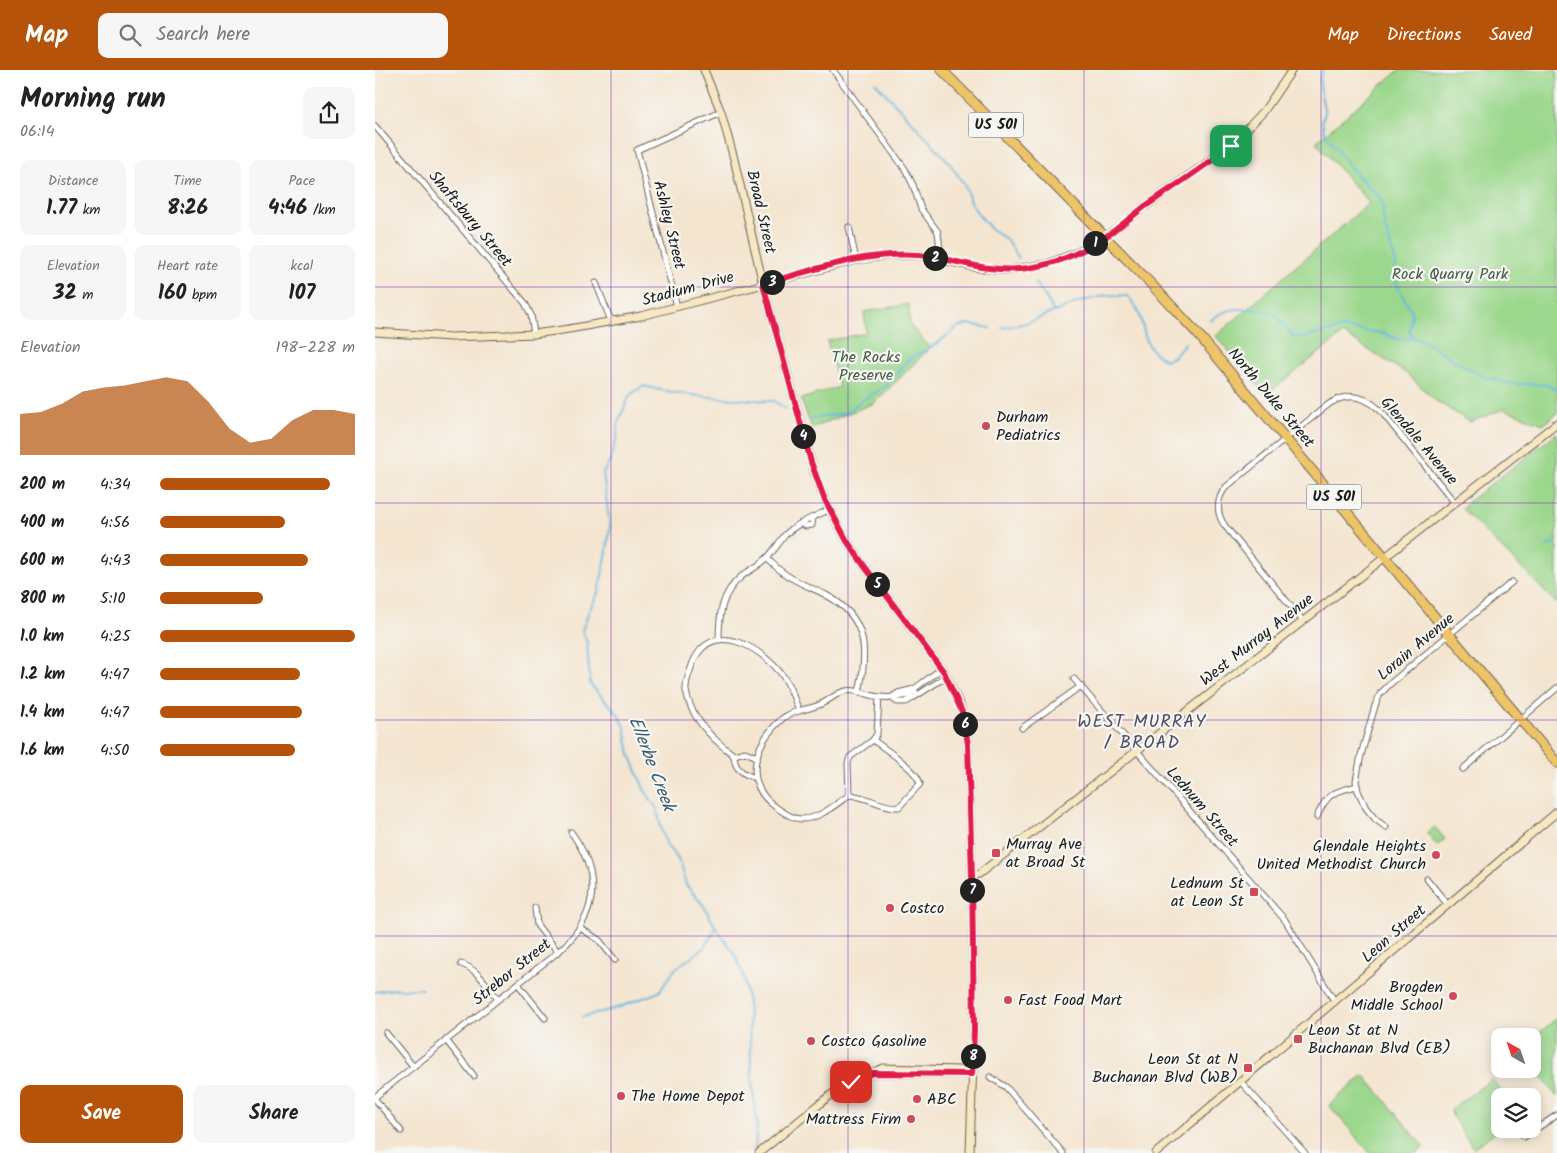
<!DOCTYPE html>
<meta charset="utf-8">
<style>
:root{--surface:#fff;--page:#f6f6f6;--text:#222;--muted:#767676;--accent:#b45309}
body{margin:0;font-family:Kalam,sans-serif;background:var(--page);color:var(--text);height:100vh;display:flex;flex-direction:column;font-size:19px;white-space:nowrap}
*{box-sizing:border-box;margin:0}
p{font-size:16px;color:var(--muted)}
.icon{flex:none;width:28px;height:28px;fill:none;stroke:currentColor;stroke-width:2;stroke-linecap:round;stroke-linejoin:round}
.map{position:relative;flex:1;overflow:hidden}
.side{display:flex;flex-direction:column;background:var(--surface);width:375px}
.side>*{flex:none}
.needle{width:32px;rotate:320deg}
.controls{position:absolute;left:1116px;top:958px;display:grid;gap:10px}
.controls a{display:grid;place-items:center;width:50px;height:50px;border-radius:10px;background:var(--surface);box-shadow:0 2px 12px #0003;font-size:25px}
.pin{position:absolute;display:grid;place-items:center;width:42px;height:42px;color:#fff;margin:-21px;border-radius:10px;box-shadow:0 2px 8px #0006}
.km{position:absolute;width:25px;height:25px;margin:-12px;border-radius:50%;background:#222;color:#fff;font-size:14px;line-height:25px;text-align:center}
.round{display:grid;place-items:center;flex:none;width:52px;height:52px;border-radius:10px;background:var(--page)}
.summary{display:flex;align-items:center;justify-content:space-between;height:85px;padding:0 20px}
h1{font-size:28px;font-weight:800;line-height:38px}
.figures{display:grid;grid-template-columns:repeat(3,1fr);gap:8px;height:85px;padding:5px 20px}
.figures div{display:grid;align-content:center;border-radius:10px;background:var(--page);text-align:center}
.figures b{font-size:21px;font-weight:800}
.figures small{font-size:14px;font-weight:400}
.figures p{font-size:14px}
.chart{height:140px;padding:10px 20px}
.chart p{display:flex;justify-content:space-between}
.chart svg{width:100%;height:90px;margin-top:5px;fill:var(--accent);opacity:.7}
.cta{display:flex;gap:10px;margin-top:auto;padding:10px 20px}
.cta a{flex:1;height:58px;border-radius:10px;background:var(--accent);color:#fff;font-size:20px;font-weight:800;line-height:58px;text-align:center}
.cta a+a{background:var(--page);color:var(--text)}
ul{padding:0 20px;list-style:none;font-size:16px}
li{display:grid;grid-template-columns:80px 60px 1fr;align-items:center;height:38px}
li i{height:12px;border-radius:6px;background:var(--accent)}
header{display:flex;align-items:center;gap:30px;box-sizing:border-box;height:70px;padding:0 25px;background:var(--accent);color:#fff}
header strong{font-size:24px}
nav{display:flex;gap:28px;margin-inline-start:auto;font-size:18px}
.search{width:350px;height:45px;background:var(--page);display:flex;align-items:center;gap:12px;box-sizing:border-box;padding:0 18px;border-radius:10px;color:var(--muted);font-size:19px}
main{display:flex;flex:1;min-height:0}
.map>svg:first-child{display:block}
</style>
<header>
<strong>Map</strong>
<div class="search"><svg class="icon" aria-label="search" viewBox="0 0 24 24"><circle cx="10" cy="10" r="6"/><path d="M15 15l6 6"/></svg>Search here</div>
<nav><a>Map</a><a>Directions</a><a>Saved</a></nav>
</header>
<main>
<section class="side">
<div class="summary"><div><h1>Morning run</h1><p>06:14</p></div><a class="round"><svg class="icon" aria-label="share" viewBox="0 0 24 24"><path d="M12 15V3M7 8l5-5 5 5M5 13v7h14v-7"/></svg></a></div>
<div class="figures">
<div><p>Distance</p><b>1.77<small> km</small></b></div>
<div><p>Time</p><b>8:26</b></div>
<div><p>Pace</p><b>4:46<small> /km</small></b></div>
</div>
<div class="figures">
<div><p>Elevation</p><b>32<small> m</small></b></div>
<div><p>Heart rate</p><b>160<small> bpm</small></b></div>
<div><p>kcal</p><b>107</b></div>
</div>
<div class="chart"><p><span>Elevation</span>198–228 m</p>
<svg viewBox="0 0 160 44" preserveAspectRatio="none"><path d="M0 44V24L10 23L20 19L30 13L40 11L50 10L60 8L70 6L80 8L90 18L100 31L110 38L120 36L130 27L140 22L150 22L160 24V44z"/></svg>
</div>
<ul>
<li><b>200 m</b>4:34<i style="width:87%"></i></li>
<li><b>400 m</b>4:56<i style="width:64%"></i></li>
<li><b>600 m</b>4:43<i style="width:76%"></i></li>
<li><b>800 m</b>5:10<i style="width:53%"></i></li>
<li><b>1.0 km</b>4:25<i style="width:100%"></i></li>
<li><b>1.2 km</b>4:47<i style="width:72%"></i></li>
<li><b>1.4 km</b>4:47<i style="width:73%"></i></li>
<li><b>1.6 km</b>4:50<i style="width:69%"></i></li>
</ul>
<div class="cta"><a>Save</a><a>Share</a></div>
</section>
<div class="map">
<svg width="1182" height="1083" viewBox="0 0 1182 1083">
<rect width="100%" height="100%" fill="#f6f6f2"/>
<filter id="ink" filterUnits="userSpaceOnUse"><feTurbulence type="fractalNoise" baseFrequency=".02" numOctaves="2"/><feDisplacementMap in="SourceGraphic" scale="10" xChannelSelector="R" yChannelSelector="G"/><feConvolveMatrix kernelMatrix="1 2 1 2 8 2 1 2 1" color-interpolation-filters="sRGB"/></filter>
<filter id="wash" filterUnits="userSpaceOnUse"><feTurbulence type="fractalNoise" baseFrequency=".0096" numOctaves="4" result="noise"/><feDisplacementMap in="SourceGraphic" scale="20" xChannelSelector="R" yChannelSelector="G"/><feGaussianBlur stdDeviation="1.12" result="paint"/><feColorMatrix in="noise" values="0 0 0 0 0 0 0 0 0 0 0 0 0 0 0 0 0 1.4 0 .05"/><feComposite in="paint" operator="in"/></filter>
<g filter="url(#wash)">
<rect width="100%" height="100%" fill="#f4e5d0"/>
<!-- green -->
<g fill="#9bd78c" stroke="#5c7a54">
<polygon points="1024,0 1182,0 1182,343 1168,354 1129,339 1095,352 1061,331 1031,303 968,264 891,325 841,266 994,133 941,72"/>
<polygon points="534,234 535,255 555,278 499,333 437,358 426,329 464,317 452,271 491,263 489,242"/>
<polygon points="1182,363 1182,534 1087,439 1093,432"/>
<polygon points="1060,757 1070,769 1062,776 1052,763"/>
<polygon points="1182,948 1182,1027 1158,996 1158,968"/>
<polygon points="989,1005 1049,1077 1041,1083 995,1083 954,1035"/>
<polygon points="1117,1009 1130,1026 1125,1026 1125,1059 1098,1078 1077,1046 1076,1039"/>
</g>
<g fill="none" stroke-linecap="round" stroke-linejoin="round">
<!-- stream -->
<g stroke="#62b7de" stroke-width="2">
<polyline points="948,0 945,9 946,25 950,43 947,51 949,61 974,96 1004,127 1008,135 1008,145 1011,161 1021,193 1018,206 1029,229 1036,240 1037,245 1034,262 1039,268"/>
<polyline points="500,12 573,91 589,114 596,133 603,144 616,159 631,169 644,188"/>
<polyline points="660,213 672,229 679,242"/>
<path d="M835 251C839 248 843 244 849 242 864 236 886 240 901 244L906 252 919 267H930L968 258 1007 263 1022 269 1040 268 1049 271C1078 289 1105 311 1140 314 1154 315 1170 311 1182 320"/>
<path d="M627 258 651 253 704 232 733 225 753 226C756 231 762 237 764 243 771 264 768 279 791 290L798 287 810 273"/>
<polyline points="435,349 471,343 490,328 511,316 534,289 560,275 583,257 594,254 615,258"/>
<polyline points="1171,476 1182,473"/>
<polyline points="0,922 19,919 47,919"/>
<polyline points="207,947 242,938 284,922 301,898 329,878 341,858"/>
<path d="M381 1083 380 1078 382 1056 377 1010 373 934 369 907 360 884 341 858 329 836 311 815 303 789 292 776 286 759 282 739 269 719 255 684 250 657 243 644 215 614 212 573 207 560 214 541 223 523 231 487 235 457 228 403 235 391 242 366 243 353 254 326 268 316C311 327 355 329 399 331L411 339"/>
</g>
</g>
</g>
<g filter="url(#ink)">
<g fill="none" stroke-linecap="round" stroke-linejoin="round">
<defs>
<g id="street">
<polyline points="458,0 530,99 538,115 546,139 563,162 566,189"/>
<polyline points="0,56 150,233 156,245 159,264"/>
<polyline points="474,157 481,190"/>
<polyline points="221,213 234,246 238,252"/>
<polyline points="302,237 262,80 346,42"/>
<polyline points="427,454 431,456 437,455 438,448"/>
<path d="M392 488C411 509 427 513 451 525 493 547 493 581 484 622"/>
<path d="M928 551 850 456C841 444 841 429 851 417L954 334C972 322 989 325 1005 340L1080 433"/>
<path d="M344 570C344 545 346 523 367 506 375 500 384 496 392 488 399 481 404 472 411 464 423 452 440 447 455 439"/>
<polyline points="699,609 910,850 960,932"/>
<path d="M504 627 502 664 498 670 475 687 473 693 474 725C460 735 444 749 427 749 418 749 409 743 402 738 366 713 379 673 408 648 418 640 432 640 444 635 452 632 459 625 467 622 478 617 493 626 505 627 515 628 525 627 535 625L539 619 542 625"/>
<polyline points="517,627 523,623 539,619 566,599"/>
<polyline points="517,628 522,632 531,632 538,628 572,606"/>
<polyline points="647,658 706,616"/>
<polyline points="359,685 370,682 382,687"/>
<polyline points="1088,699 1182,618"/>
<path d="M380 708C372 705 362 701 360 692 359 687 360 686 355 682 336 668 315 646 311 621 310 612 314 604 317 595 336 545 390 579 410 609 416 619 420 630 424 641"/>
<path d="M474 725C492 726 507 738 524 737L545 714C543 700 510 679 498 670"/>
<path d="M942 747C952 723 958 722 982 716"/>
<polyline points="1011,757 1001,750 991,738 983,721 981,711 986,685 1000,636 1005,624 1016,613 1137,512"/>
<polyline points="1052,809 1073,835"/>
<polyline points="160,838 162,855 183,882"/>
<polyline points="205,858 224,870 240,890"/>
<path d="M86 894C103 899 112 916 123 929"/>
<polyline points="143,914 170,948"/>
<polyline points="11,963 38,996"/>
<polyline points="71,970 99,1006"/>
<polyline points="615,1007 631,1017 688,1083"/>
<polyline points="866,1012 930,1083"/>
<path d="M0 1027 183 882C224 846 227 805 196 762"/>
<polyline points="0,1029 26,1061"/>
<polyline points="1149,1067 1182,1045"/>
</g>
<g id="secondary">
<polyline points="329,0 346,42 359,89 388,214 441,409 453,436 472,471 490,497 569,602 585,635 589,649 593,674 597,806 599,960 595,1083"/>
<polyline points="0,262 76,267 159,264 194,259 266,246 481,190 514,185 544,185 605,198 633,200 672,194 703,182 740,160 768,138 856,76 889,41 917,0"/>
<polyline points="597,806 604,804 1182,353"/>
<polyline points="500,1003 594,1004"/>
<polyline points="384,1083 462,1020 508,998 586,1000 597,1004"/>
<polyline points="781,1083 1182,742"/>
</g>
<polyline id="highway" points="567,0 778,216 822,263 1182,693"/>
</defs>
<!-- street casing -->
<use href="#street" stroke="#68625b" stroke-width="7"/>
<!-- secondary casing -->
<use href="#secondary" stroke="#68625b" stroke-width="9"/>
<!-- highway casing -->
<use href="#highway" stroke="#68625b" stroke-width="11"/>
<!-- street -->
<use href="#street" stroke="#fff" stroke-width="5"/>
<!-- secondary -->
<use href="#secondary" stroke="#f8e7c3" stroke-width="7"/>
<!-- highway -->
<use href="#highway" stroke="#eec469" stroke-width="9"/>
</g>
</g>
<g fill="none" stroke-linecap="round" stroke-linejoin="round" filter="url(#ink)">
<defs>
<path id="route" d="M476 1012 497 1003 597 1004 599 960 597 806 593 674 587 642 569 602 490 497 472 471 449 428 436 392 388 214C439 200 491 181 544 185 583 189 611 204 653 198 684 194 714 179 739 161 749 153 759 145 769 137 798 117 828 98 856 76"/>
</defs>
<!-- route casing -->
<use href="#route" stroke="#fff" stroke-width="10"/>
<!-- route -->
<use href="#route" stroke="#e11d48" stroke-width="6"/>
</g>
<!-- grid -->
<path fill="none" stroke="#7b2cbf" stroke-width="1" stroke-opacity="0.55" d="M236 0V1083M473 0V1083M709 0V1083M946 0V1083M0 217H1182M0 433H1182M0 650H1182M0 866H1182"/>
<!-- markers -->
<g fill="#d1495b" stroke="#f6f6f2" stroke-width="2">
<circle cx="611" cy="356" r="5"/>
<rect x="616" y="778" width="10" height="10" rx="2.5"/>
<circle cx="1061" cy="785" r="5"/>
<rect x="874" y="817" width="10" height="10" rx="2.5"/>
<circle cx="515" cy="838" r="5"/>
<circle cx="1078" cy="926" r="5"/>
<circle cx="633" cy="930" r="5"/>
<rect x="918" y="964" width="10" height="10" rx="2.5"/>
<circle cx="436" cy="971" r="5"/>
<rect x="868" y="993" width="10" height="10" rx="2.5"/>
<circle cx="246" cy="1026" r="5"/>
<circle cx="542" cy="1029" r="5"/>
<circle cx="536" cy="1049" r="5"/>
</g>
<g text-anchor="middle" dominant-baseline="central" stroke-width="4.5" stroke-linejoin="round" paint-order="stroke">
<!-- shield labels -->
<g fill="#f6f6f2" stroke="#5d5d5c" stroke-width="1">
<rect x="593.5" y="42.5" width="55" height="25" rx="4"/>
<rect x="931.5" y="414.5" width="55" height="25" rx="4"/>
</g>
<g font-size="15" font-weight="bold" fill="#1c1c1c">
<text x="621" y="55">US 501</text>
<text x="959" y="427">US 501</text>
</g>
<!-- street labels -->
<g font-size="16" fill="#1c1c1c" stroke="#f6f6f2">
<text transform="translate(386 142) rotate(77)">Broad Street</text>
<text transform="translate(95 149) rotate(50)">Shaftsbury Street</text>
<text transform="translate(294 155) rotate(76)">Ashley Street</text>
<text transform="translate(313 219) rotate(-15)">Stadium Drive</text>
<text transform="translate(896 328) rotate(50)">North Duke Street</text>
<text transform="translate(1044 371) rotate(50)">Glendale Avenue</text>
<text transform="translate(882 570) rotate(-38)">West Murray Avenue</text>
<text transform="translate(1041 577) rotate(-40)">Lorain Avenue</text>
<text transform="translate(827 737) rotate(49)">Lednum Street</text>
<text transform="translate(1019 864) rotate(-41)">Leon Street</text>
<text transform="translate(137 902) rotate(-39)">Strebor Street</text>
</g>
<!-- park labels -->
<g font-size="16" fill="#485d43" stroke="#f6f6f2">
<text x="1075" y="204">Rock Quarry Park</text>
<text x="491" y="287">The Rocks<tspan x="491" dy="18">Preserve</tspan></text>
</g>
<!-- poi labels -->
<g font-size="16" fill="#1c1c1c" stroke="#f6f6f2" text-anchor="start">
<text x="621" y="347">Durham<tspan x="621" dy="18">Pediatrics</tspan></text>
<text x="631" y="774">Murray Ave<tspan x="631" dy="18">at Broad St</tspan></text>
<text x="1051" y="776" text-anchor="end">Glendale Heights<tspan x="1051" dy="18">United Methodist Church</tspan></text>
<text x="869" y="813" text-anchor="end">Lednum St<tspan x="869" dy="18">at Leon St</tspan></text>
<text x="525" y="838">Costco</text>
<text x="1068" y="917" text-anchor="end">Brogden<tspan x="1068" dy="18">Middle School</tspan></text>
<text x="643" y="930">Fast Food Mart</text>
<text x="933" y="960">Leon St at N<tspan x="933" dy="18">Buchanan Blvd (EB)</tspan></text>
<text x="446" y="971">Costco Gasoline</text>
<text x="863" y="989" text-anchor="end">Leon St at N<tspan x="863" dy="18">Buchanan Blvd (WB)</tspan></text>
<text x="256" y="1026">The Home Depot</text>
<text x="552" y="1029">ABC</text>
<text x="526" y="1049" text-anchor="end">Mattress Firm</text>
</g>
<!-- neighbourhood labels -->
<g font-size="18" letter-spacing="1" fill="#534c62" stroke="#f6f6f2">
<text x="767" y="652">WEST MURRAY<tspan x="767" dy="21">/ BROAD</tspan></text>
</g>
<!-- water labels -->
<g font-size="18" font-style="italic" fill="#385a6a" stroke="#f6f6f2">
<text transform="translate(276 694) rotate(69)">Ellerbe Creek</text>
</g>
</g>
</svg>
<div class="controls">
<a><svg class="needle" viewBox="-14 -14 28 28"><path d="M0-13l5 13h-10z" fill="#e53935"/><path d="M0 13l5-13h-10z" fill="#767676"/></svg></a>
<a><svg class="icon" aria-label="layers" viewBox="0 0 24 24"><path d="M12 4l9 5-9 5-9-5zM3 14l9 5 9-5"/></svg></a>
</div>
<div class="pin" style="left:856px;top:76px;background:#1e9e55"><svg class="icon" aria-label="arrive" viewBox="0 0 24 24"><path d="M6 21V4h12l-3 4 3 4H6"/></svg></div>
<div class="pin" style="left:476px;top:1012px;background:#d93025"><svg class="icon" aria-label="check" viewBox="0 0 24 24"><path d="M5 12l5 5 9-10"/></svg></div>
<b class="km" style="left:720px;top:173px">1</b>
<b class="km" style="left:560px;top:188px">2</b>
<b class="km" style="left:397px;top:212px">3</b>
<b class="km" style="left:428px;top:366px">4</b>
<b class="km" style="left:502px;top:514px">5</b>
<b class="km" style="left:590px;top:654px">6</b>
<b class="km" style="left:597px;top:820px">7</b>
<b class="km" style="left:598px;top:986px">8</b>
</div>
</main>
